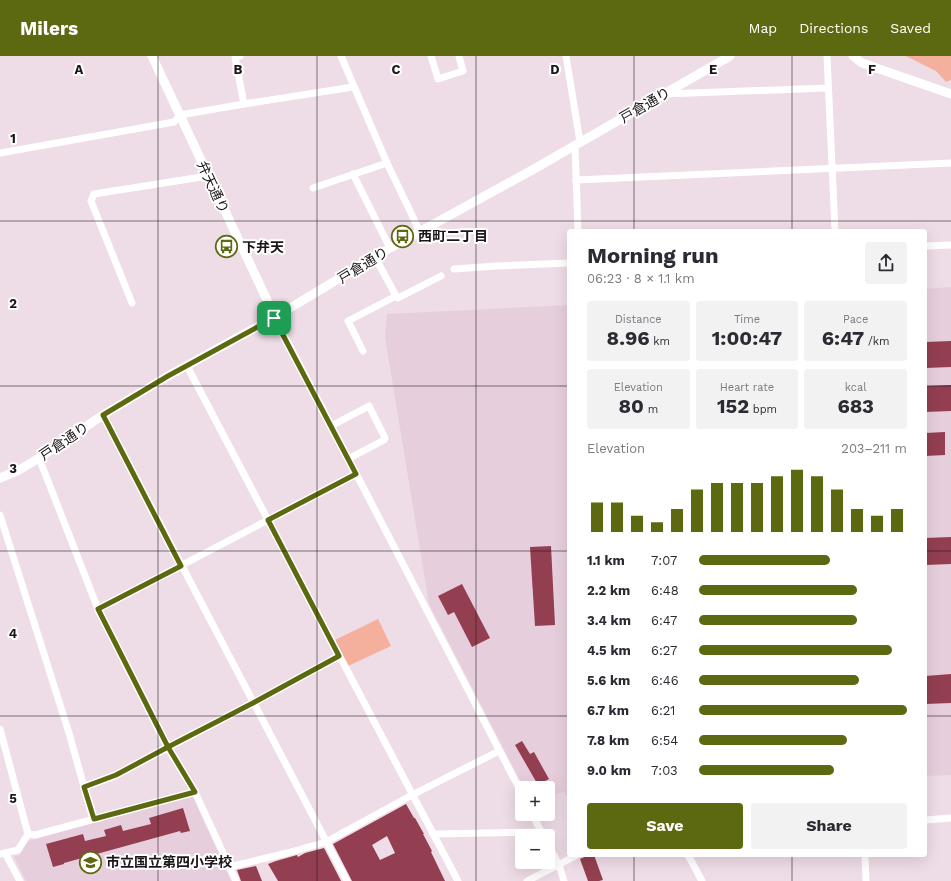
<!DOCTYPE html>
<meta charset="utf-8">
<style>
:root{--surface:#fff;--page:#f2f2f3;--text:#2b2b33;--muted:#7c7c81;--accent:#5d6910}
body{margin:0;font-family:"Work Sans","Noto Sans JP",sans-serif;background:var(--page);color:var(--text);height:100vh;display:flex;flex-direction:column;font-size:15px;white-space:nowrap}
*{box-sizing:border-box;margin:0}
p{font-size:13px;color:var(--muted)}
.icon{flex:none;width:22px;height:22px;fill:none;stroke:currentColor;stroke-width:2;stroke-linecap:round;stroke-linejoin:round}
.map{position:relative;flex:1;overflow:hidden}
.sheet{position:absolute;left:567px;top:173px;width:360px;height:628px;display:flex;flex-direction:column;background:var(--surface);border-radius:4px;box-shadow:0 4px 16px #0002}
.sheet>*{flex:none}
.fabs{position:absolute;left:515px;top:725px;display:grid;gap:8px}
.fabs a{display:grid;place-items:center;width:40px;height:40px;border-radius:4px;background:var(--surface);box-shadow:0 4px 16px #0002;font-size:20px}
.pin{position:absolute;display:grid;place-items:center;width:34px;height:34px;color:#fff;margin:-17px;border-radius:8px;box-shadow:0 2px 6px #0006}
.round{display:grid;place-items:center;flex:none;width:42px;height:42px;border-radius:4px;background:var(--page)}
.head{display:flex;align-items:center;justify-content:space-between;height:68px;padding:0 20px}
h1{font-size:22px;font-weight:700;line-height:30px}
.metrics{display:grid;grid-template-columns:repeat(3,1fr);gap:6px;height:68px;padding:4px 20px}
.metrics div{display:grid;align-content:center;border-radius:4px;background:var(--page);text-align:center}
.metrics b{font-size:20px;font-weight:700}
.metrics small{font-size:11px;font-weight:400}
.metrics p{font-size:11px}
.chart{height:112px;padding:8px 20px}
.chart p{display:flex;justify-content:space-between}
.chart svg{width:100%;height:72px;margin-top:4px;stroke:var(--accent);stroke-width:6}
.action{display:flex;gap:8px;margin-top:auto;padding:8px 20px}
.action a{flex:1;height:46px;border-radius:4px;background:var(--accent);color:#fff;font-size:16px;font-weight:700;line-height:46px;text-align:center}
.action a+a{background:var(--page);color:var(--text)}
ul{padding:0 20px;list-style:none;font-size:13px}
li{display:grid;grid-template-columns:64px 48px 1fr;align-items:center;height:30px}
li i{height:10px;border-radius:5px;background:var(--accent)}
header{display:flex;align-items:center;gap:24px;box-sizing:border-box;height:56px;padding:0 20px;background:var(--accent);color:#fff}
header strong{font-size:19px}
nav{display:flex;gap:22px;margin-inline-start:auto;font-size:14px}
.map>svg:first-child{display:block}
</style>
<header>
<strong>Milers</strong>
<nav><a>Map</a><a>Directions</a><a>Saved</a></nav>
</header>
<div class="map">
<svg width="951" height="825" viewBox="0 0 951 825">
<rect width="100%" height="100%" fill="#eedce6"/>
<!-- built -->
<g fill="#e7cedd">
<polygon points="951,231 951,719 925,720 925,233"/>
<polygon points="569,249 569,744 564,736 548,741 548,732 524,732 429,548 385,281 387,258"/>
<polygon points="192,739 231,825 26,825 14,801 20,799 28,785"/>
</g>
<!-- green -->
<g fill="#f4b09d">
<polygon points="906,0 951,0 951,24 946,26 936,15"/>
<polygon points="378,563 391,590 348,610 335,584"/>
</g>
<!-- building -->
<g fill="#933f51" fill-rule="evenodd">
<polygon points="951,285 951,311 925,312 925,286"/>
<polygon points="951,329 951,355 925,356 925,330"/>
<polygon points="945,376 945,399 925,400 925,377"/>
<polygon points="951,481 951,508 925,509 925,482"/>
<polygon points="551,490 555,569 535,570 530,491"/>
<polygon points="462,528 490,582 472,591 454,556 448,559 438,540"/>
<polygon points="951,618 951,647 925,648 925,620"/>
<polygon points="522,685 530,698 534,696 549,723 538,729 515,689"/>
<path d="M406 748 414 762H415L424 778H423L432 795 431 796 445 825H352L333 788ZM387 780 395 797 380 804 372 789Z"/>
<polygon points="183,752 190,775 181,777 180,775 64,807 64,808 53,811 46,788 83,778 85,785 106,780 104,774 121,769 123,775 151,768 149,762"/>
<polygon points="324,792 341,825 278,825 268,808 276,805 297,799 298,801 305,797"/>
<polygon points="589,799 594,799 603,824 599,825 588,825 580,803"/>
<polygon points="256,810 262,825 241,825 237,814"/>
</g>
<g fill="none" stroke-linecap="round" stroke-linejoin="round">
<!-- minor -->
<g stroke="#fff" stroke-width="7">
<polyline points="240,0 235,1 244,48"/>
<polyline points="341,0 387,107 420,176"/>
<polyline points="431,0 438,23 463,15 459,0"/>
<polyline points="566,0 580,86"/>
<polyline points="827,0 835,175"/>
<polyline points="665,38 828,32"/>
<polyline points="575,90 578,175"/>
<polyline points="0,97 174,66 180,59 244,48 353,31"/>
<polyline points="353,118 390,192"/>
<polyline points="576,124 951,107"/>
<polyline points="313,132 387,107"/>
<polyline points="925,190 951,189"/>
<polyline points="454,213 496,210 569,207"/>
<polyline points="396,240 398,242 441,220"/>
<polyline points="132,247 91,145 94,138 208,120"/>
<polyline points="275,261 522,738"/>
<polyline points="363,295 348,265 396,240 375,201"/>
<polyline points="187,310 458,825"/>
<polyline points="103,359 347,825"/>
<polyline points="331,370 369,350 385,382 384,384 348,403"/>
<polyline points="39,402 98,553 167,691 195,736 236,825"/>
<polyline points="0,459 69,677 93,763"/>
<polyline points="98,553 356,418"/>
<polyline points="0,673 28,778"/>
<polyline points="84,731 116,719 253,647 339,600"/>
<polyline points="532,758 543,779"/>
<polyline points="925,764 951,762"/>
<polyline points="433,778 542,776"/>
<polyline points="548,788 559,809 564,825"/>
<polyline points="5,797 20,825"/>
<polyline points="0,798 18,794 28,778 35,779 195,736"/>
<polyline points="688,799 702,825"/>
<polyline points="865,799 866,825"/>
<polyline points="229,811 287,797 326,786 412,739 499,695"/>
<polyline points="527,825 577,799"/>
</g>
<!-- tertiary -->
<g stroke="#fff" stroke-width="9">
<polyline points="152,0 275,261"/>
<polyline points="853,0 862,7 951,38"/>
<polyline points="0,422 19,414 39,402 103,359 168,320 275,261 390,192 534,113 730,0"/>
</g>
</g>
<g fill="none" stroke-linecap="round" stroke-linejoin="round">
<defs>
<polyline id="route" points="274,262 168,320 103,359 181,510 98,553 168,691 116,719 84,731 94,763 195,736 168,691 253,647 339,600 268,464 356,418 274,262"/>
</defs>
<!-- route casing -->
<use href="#route" stroke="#fff" stroke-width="8"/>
<!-- route -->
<use href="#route" stroke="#5d6910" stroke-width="5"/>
</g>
<!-- grid -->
<path fill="none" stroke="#1c1619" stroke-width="1" stroke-opacity="0.55" d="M158 0V825M317 0V825M476 0V825M634 0V175M792 0V175M0 165H951M0 330H569M925 330H951M0 495H569M925 495H951M0 660H569M925 660H951M634 799V825M792 799V825"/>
<!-- icons -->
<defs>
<symbol id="bus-ring" viewBox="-11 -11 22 22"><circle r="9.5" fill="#fff" stroke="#5d6910" stroke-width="1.5"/><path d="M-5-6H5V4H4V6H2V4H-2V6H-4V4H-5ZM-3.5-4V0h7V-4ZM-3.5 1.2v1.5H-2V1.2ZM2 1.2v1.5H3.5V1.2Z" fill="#5d6910"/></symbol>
<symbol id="school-ring" viewBox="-11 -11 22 22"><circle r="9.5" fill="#fff" stroke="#5d6910" stroke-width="1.5"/><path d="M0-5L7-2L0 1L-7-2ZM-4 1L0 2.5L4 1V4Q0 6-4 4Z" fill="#5d6910"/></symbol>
</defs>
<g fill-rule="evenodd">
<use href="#bus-ring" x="390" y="168" width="25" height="25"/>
<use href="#bus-ring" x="214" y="178" width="25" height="25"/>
<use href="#school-ring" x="78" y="794" width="25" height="25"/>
</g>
<g text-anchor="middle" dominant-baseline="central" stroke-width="4" stroke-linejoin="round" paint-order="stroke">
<!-- street labels -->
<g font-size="14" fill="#1c1619" stroke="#fff">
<text transform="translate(645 49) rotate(-30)">戸倉通り</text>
<text transform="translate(213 131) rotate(65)">弁天通り</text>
<text transform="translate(363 209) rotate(-31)">戸倉通り</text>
<text transform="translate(64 385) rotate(-34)">戸倉通り</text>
</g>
<!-- poi labels -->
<g font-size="14" font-weight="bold" fill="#1c1619" stroke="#fff" text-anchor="start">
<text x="418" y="180">西町二丁目</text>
<text x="242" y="191">下弁天</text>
<text x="106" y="806">市立国立第四小学校</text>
</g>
</g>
<g font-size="13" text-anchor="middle" font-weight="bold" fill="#1c1619" stroke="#fff" stroke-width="4" stroke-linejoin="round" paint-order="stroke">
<text x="79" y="18">A</text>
<text x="238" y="18">B</text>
<text x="396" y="18">C</text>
<text x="555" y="18">D</text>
<text x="713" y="18">E</text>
<text x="872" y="18">F</text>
<text x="13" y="87">1</text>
<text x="13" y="252">2</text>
<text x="13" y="417">3</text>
<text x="13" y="582">4</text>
<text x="13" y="747">5</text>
</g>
</svg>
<div class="fabs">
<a>+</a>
<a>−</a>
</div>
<div class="pin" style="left:274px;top:262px;background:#1e9e55"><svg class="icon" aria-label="arrive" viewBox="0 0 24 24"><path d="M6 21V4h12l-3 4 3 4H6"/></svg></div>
<section class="sheet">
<div class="head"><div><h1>Morning run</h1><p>06:23 · 8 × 1.1 km</p></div><a class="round"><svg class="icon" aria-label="share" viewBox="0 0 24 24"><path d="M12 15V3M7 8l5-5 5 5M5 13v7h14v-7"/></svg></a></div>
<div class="metrics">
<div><p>Distance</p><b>8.96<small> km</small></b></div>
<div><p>Time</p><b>1:00:47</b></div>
<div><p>Pace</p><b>6:47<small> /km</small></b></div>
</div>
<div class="metrics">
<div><p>Elevation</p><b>80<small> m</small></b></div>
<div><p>Heart rate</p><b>152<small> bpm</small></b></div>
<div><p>kcal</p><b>683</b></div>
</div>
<div class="chart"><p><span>Elevation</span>203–211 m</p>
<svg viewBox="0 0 160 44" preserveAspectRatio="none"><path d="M5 44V26M15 44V26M25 44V34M35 44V38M45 44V30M55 44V18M65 44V14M75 44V14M85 44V14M95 44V10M105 44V6M115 44V10M125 44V18M135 44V30M145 44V34M155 44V30"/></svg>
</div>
<ul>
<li><b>1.1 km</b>7:07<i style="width:63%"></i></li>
<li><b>2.2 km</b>6:48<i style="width:76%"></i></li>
<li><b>3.4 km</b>6:47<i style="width:76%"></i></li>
<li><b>4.5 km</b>6:27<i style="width:93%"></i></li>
<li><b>5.6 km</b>6:46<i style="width:77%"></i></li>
<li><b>6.7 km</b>6:21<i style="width:100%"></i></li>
<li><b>7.8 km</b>6:54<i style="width:71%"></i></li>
<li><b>9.0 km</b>7:03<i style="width:65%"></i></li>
</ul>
<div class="action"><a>Save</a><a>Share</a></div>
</section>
</div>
